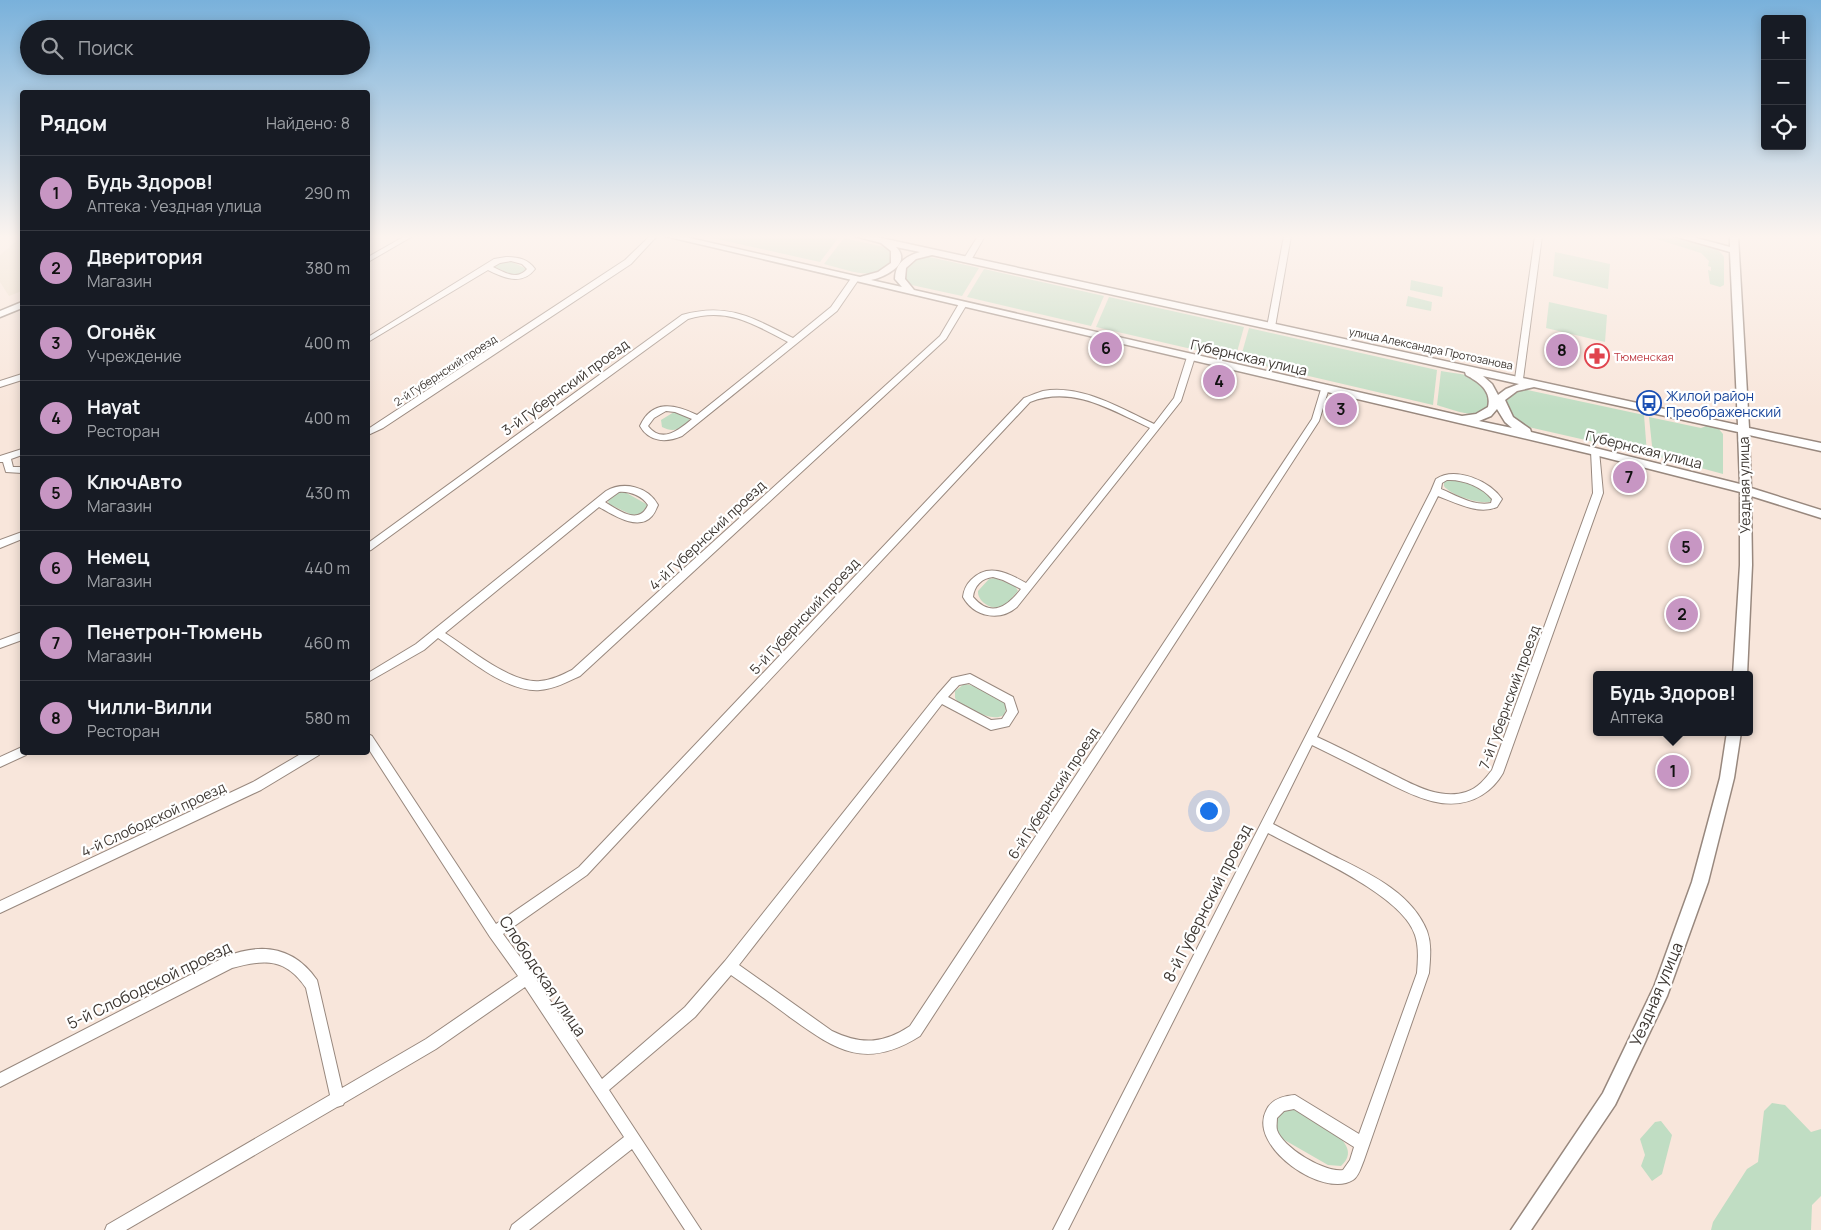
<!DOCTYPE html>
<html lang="ru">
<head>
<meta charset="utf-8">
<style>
  body { margin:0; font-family:Manrope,sans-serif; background:#242831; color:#f1f3f6 }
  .controls { position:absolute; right:15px; top:15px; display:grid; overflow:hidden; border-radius:5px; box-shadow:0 2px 12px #0003 }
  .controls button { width:45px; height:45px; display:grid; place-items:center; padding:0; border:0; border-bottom:1px solid #363941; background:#171b24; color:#f1f3f6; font:25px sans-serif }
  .you { position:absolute; left:1208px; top:810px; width:18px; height:18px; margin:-12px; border:4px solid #fff; border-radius:50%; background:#1a73e8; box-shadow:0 0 0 8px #1a73e833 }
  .badge { display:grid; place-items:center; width:32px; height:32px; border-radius:50%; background:#c796c3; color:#111; font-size:16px; font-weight:700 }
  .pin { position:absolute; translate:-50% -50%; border:2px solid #fff; box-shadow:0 1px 5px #0006 }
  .popup { position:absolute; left:1593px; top:671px; width:160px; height:65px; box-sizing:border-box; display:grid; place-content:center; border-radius:5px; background:#171b24; filter:drop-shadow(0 1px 4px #0005); font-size:16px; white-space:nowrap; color:#9ea1a6 }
  .popup b { font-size:19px; color:#f1f3f6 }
  .popup::after { content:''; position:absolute; left:50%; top:100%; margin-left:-10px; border:10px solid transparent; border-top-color:#171b24 }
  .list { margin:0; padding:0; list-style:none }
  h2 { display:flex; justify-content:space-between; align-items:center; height:65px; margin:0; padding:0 20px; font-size:21px }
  h2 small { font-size:16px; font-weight:400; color:#9ea1a6 }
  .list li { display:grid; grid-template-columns:32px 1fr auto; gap:15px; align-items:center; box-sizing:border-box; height:75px; padding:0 20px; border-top:1px solid #363941 }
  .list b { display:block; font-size:19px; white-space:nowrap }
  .list p { margin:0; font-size:16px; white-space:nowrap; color:#9ea1a6 }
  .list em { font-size:16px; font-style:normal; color:#9ea1a6 }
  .icon { flex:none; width:28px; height:28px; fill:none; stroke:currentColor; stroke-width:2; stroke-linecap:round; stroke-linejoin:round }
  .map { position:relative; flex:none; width:1821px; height:1230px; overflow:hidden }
  .search { position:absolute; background:#171b24; box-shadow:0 2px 12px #0003; left:20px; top:20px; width:350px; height:55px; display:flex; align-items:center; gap:12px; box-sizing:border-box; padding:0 18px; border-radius:28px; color:#9ea1a6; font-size:19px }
  .panel { position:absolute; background:#171b24; box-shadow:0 2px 12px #0003; left:20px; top:90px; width:350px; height:665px; border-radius:5px }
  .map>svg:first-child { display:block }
</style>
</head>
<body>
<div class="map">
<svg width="1821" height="1230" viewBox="0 0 1821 1230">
  <rect width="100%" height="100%" fill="#f8e6db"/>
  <path fill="#ebdeca" d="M 22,236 L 22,291 L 9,296 L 0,282 L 0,255 Z"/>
  <g fill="#c0ddc3">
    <path d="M 703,236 L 835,236 L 839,237 L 820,262 Z"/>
    <path d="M 1647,236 C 1665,236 1715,239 1724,257 L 1724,285 L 1720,287 L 1710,284 L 1708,270 L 1711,271 L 1711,267 L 1708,266 L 1709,261 L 1701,253 Z"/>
    <path d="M 844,238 L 889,248 L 894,258 C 878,285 850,270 824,264 Z"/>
    <path d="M 1555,252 L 1610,264 L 1608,289 L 1553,276 Z"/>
    <path d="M 925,256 L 979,268 L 962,296 L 907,284 L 903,279 L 903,269 L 912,260 Z"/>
    <path d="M 508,260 L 527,269 L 523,275 L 514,276 L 495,267 L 496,263 Z"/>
    <path d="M 984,269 L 1104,296 L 1091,326 L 967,297 Z"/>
    <path d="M 1411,280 L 1443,287 L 1442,297 L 1410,290 Z"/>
    <path d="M 1408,296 L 1432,302 L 1431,311 L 1406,306 Z"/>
    <path d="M 1109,297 L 1244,327 L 1235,359 L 1096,327 Z"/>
    <path d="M 1549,302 L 1607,315 L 1605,342 L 1546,328 Z"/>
    <path d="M 1249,328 L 1437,370 L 1433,405 L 1240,360 Z"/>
    <path d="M 1441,371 C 1452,373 1470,374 1479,380 C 1491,389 1495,413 1475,414 C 1466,415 1446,408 1437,405 Z"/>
    <path d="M 1523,389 L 1644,415 L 1647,454 L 1520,425 L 1514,421 L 1504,400 L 1509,394 Z"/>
    <path d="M 674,412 L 678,412 L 689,418 L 690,421 C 680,429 674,433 662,427 L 661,420 Z"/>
    <path d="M 1649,417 L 1701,428 L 1709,425 L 1717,427 L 1723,434 L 1723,474 L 1653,455 Z"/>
    <path d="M 1446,480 C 1463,479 1481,487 1493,498 L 1492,501 C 1482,506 1450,495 1444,486 L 1444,482 Z"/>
    <path d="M 623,491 L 648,505 L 645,514 L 632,515 L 609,504 L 607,498 L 611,493 Z"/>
    <path d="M 995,578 L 1015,586 L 1018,591 C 1014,595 1009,603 1004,606 C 994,612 977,602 978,591 L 989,579 Z"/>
    <path d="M 964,684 C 976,685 1000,695 1007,706 L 1004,715 C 990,723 971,708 958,702 L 955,698 L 955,691 Z"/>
    <path d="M 1772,1103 L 1785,1105 L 1811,1132 L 1821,1129 L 1821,1196 L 1812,1205 L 1811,1230 L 1711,1230 L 1713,1222 L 1747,1169 L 1758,1162 L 1764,1111 Z"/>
    <path d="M 1291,1108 C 1307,1117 1369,1142 1341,1166 L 1328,1165 L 1281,1138 L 1276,1131 L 1276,1113 Z"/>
    <path d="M 1661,1121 L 1672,1135 L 1662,1174 L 1652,1181 L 1641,1166 L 1645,1155 L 1640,1139 L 1655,1122 Z"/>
  </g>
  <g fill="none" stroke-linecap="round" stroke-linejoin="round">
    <defs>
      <g id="minor">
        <path d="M 405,236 L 413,236 L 368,262 L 368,257 Z"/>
        <path d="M 650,236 L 657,236 L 631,264 L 383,428 L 368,435 L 368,429 L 625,260 Z"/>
        <path d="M 978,236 L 985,236 L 970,262 L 964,262 L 963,260 Z"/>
        <path d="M 1284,236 L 1291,236 L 1275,327 L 1271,329 L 1267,327 Z"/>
        <path d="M 1535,236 L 1542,236 L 1523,379 L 1519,382 L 1515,379 Z"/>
        <path d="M 506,257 C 518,257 528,259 535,269 C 522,286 504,278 488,270 L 368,342 L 368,337 L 494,259 ZM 511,261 L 522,264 L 527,269 C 517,281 504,272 493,267 L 500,263 Z"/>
        <path d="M 852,277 L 855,277 L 859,279 L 837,311 L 682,436 C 666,443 649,442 640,426 C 652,399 675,404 697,415 L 788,342 C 754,324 727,307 688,319 L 371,550 L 368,551 L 368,543 L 682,315 C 728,302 753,318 793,338 L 831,307 ZM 666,411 L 675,412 L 692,419 C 679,430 662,444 648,426 L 654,418 Z"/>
        <path d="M 960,302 L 963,302 L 967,304 L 946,339 L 580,676 C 567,682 554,689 540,690 C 506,693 465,656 438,638 L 424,650 L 368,682 L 368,673 L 416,644 L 606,491 C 623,481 648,486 658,505 C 656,509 655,513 652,516 C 638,532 612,514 599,507 L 445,633 C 469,648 511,684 540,681 C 552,680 562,675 572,670 L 940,336 ZM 619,492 C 630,491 642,496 648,505 C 639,526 618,510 605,502 Z"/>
        <path d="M 1191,354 L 1195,357 L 1181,401 L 1017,607 C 1000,622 974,617 963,597 C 964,590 966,585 971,580 C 988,562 1008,573 1026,583 L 1150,428 C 1111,410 1073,385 1030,402 L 587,875 L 503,934 L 532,973 L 602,1079 L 685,1007 L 725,961 L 937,695 L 952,678 L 970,674 L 1013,697 L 1018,712 L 1009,726 L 991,730 L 942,704 L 739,965 L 832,1031 C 861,1045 883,1044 910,1026 L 1312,419 L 1322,386 L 1328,386 L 1329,388 L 1319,421 L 920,1036 C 866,1070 837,1051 791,1018 C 771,1003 751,989 731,975 L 695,1017 L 609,1090 L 701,1230 L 685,1230 L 632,1149 L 529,1230 L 510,1230 L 512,1225 L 624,1137 L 525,987 L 436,1049 L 344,1103 L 343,1105 L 337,1107 L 126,1230 L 105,1230 L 107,1225 L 330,1095 L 306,988 C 286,958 264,959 232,968 L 0,1087 L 0,1073 L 225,957 C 262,942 294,947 317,980 L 342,1088 L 426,1039 L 518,976 L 490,937 L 368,748 L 368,734 L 372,736 L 496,924 L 579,867 L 1024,398 C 1030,396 1036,393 1043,391 C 1081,384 1120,408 1154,424 L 1174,398 L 1187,357 ZM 993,577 L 1003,580 L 1021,589 C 1007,607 991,618 973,597 C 974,586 982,578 993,577 ZM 969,683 L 1005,703 L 1007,711 L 1002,719 L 991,720 L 948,697 L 959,685 Z"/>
        <path d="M 22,374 L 22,380 L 0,387 L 0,381 Z"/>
        <path d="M 1595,448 L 1599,451 L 1603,493 L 1503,773 C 1498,782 1490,790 1482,795 C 1446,817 1407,792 1374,776 C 1354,766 1333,755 1312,745 L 1273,824 C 1292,834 1311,844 1330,854 C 1366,872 1411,891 1427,931 C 1432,945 1430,959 1429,973 L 1364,1160 C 1361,1167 1359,1176 1353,1180 C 1324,1199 1248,1147 1266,1111 C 1271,1099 1283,1096 1295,1095 L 1359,1134 L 1417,973 C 1418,960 1419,947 1415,935 C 1402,894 1306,854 1268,833 L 1068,1230 L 1053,1230 L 1431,491 L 1436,479 C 1455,466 1490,481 1502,499 L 1497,507 C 1478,515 1457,503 1438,496 L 1317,737 C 1339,747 1360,758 1382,769 C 1407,781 1437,801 1466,792 C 1478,788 1485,779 1492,770 L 1593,493 L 1591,451 ZM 1447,480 C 1463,479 1482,487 1492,499 L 1491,503 C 1475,507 1455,495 1441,489 L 1442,483 ZM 1294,1109 L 1354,1147 L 1350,1160 L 1343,1170 C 1325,1173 1283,1148 1277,1130 C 1276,1126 1277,1122 1277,1118 L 1284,1111 Z"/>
        <path d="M 22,449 L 22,455 L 11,459 L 13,467 L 22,467 L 22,473 L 6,472 L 3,462 L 0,462 L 0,456 Z"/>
        <path d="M 22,532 L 22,539 L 0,548 L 0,540 Z"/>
        <path d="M 22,632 L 22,640 L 0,648 L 0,640 Z"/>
        <path d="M 22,747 L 22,752 L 27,752 L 26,755 L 0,767 L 0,757 Z"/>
        <path d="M 304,752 L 320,752 L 319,755 L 261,790 L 0,913 L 0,901 L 253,782 Z"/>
      </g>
      <g id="tertiary">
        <path d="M 665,236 L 681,236 L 860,277 L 878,272 L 891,263 L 891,251 L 881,243 L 855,236 L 872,236 L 1738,425 L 1730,252 L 1674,236 L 1689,236 L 1730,247 L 1730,236 L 1738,236 L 1749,428 L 1821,443 L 1821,451 L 1749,435 L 1751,488 L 1821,510 L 1821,518 L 1751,496 L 1752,565 L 1747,675 L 1733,675 L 1740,565 L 1740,492 L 1595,455 ZM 896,247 L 920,252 C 906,256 895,263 895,279 L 902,287 L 871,280 C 884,277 913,264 896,247 ZM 932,255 L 1465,372 L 1466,375 C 1479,382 1492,391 1488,407 L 1476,414 L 1462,416 L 914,290 L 905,279 L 906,268 L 916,259 ZM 1483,376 L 1519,384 L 1506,389 L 1498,395 L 1492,384 ZM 1534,387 L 1738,432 L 1740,484 L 1531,432 L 1530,429 L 1513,417 L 1505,400 L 1517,391 ZM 1497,409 L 1505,422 L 1512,428 L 1479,421 L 1491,416 Z"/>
        <path d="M 22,302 L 22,308 L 0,317 L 0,311 Z"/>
        <path d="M 1727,732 L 1741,732 L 1734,778 L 1708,882 L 1667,996 L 1615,1105 L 1531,1230 L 1511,1230 L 1603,1093 L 1654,987 L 1692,882 L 1720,778 Z"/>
      </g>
    </defs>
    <use href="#minor" stroke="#98887e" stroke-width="2"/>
    <use href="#tertiary" stroke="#98887e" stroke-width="3"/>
    <use href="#minor" fill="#fff" fill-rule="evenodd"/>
    <use href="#tertiary" fill="#fff" fill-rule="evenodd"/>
  </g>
  <linearGradient id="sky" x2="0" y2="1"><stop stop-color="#79b1db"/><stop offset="0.58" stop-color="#fcf4ef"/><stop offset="1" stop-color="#fcf4ef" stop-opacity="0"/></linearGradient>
  <rect width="1821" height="408" fill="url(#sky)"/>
  <defs>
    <symbol id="pharmacy-ring" viewBox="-11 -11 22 22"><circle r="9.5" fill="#fff" stroke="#e0444e" stroke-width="1.5"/><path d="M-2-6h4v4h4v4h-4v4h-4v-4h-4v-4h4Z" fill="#e0444e"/></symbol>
    <symbol id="bus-ring" viewBox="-11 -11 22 22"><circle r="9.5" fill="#fff" stroke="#1a4fb4" stroke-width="1.5"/><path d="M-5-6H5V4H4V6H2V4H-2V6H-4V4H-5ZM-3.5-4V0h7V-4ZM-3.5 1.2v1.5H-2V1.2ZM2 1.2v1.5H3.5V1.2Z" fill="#1a4fb4"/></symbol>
  </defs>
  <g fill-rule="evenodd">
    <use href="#pharmacy-ring" x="1583" y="342" width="28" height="28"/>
    <use href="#bus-ring" x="1635" y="389" width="28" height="28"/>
  </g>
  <g text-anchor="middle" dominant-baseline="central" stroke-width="4.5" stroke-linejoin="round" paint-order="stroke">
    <g font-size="11" fill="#3d3732" stroke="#fff">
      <text transform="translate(1431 348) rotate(12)">улица Александра Протозанова</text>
      <text transform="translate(445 370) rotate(-33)">2-й Губернский проезд</text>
    </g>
    <g font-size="11" fill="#be3a42" stroke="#fff" text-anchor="start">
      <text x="1614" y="356">Тюменская</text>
    </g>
    <g font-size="14" fill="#3d3732" stroke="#fff">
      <text transform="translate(1249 357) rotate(13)">Губернская улица</text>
      <text transform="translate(565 387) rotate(-36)">3-й Губернский проезд</text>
      <text transform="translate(1644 449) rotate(14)">Губернская улица</text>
      <text transform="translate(1744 485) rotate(-91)">Уездная улица</text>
      <text transform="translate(707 535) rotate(-43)">4-й Губернский проезд</text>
      <text transform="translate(804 616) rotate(-47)">5-й Губернский проезд</text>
      <text transform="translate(1509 697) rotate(-70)">7-й Губернский проезд</text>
      <text transform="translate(1053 793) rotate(-57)">6-й Губернский проезд</text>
      <text transform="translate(153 819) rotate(-25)">4-й Слободской проезд</text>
    </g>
    <g font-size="14" fill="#164399" stroke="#fff" text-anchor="start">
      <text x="1666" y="395">Жилой район<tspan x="1666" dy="16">Преображенский</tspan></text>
    </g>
    <g font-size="16" fill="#3d3732" stroke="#fff">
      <text transform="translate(1207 903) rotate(-63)">8-й Губернский проезд</text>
      <text transform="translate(543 976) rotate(56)">Слободская улица</text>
      <text transform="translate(149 985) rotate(-26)">5-й Слободской проезд</text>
      <text transform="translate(1656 994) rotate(-67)">Уездная улица</text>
    </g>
  </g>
</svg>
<div class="controls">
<button>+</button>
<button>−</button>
<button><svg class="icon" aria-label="locate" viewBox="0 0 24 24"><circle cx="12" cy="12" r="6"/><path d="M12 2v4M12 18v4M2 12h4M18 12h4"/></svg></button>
</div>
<div class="you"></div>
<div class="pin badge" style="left:1673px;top:771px">1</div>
<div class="popup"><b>Будь Здоров!</b>Аптека</div>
<div class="pin badge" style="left:1682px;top:614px">2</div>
<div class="pin badge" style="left:1341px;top:409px">3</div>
<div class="pin badge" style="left:1219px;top:381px">4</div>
<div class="pin badge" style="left:1686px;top:547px">5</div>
<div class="pin badge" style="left:1106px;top:348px">6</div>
<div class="pin badge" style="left:1629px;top:477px">7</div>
<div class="pin badge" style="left:1562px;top:350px">8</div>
<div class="search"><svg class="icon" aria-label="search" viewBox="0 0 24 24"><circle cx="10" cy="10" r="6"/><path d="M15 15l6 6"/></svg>Поиск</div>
<section class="panel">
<h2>Рядом<small>Найдено: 8</small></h2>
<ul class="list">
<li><span class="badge">1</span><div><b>Будь Здоров!</b><p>Аптека · Уездная улица</p></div><em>290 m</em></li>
<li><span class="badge">2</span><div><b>Дверитория</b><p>Магазин</p></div><em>380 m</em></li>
<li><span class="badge">3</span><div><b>Огонёк</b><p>Учреждение</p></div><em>400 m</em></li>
<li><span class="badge">4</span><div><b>Hayat</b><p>Ресторан</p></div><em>400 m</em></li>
<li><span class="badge">5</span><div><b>КлючАвто</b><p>Магазин</p></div><em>430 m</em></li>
<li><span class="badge">6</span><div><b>Немец</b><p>Магазин</p></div><em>440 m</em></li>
<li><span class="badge">7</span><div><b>Пенетрон-Тюмень</b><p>Магазин</p></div><em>460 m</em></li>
<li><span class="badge">8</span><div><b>Чилли-Вилли</b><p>Ресторан</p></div><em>580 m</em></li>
</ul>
</section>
</div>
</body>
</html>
